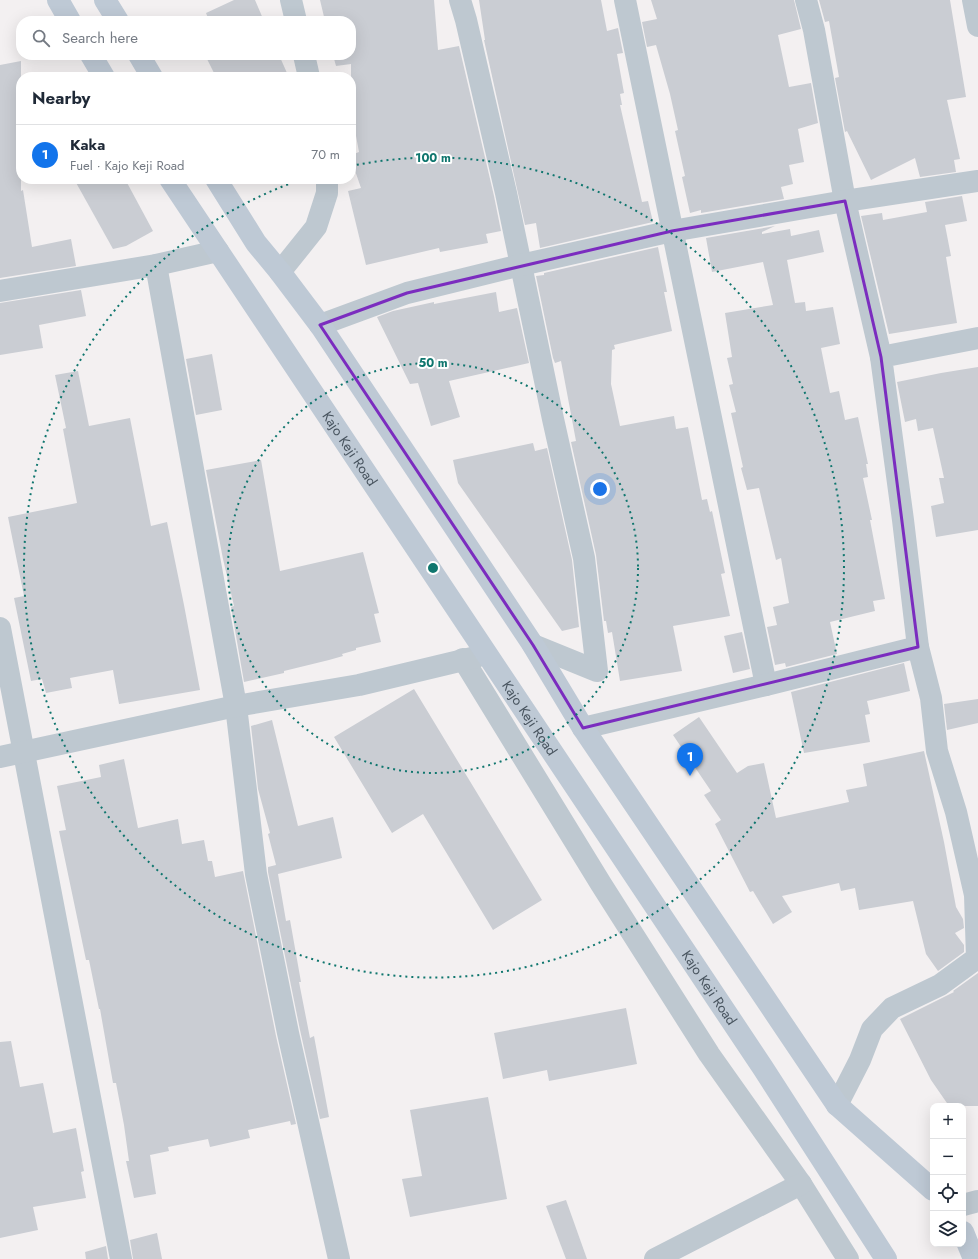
<!DOCTYPE html>
<html lang="en">
<head>
<meta charset="utf-8">
<style>
  body { margin:0; font-family:Jost,sans-serif; background:#f2f2f3; color:#1f2937 }
  .controls { position:absolute; right:12px; bottom:12px; display:grid; overflow:hidden; border-radius:8px; box-shadow:0 4px 16px #0002 }
  .controls button { width:36px; height:36px; display:grid; place-items:center; padding:0; border:0; border-bottom:1px solid #e0e1e3; background:#fff; color:#1f2937; font:20px sans-serif }
  .you { position:absolute; left:600px; top:489px; width:14px; height:14px; margin:-10px; border:3px solid #fff; border-radius:50%; background:#1a73e8; box-shadow:0 0 0 6px #1a73e833 }
  .badge { display:grid; place-items:center; width:26px; height:26px; border-radius:50%; background:#1274eb; color:#fff; font-size:13px; font-weight:700 }
  .pin { position:absolute; translate:-50% -33px; filter:drop-shadow(0 1px 2px #0008) }
  .pin::after { content:''; position:absolute; top:21px; width:14px; height:12px; background:inherit; clip-path:polygon(0 0,100% 0,50% 100%) }
  .list { margin:0; padding:0; list-style:none }
  h2 { display:flex; justify-content:space-between; align-items:center; height:52px; margin:0; padding:0 16px; font-size:17px }
  h2 small { font-size:13px; font-weight:400; color:#747a83 }
  .list li { display:grid; grid-template-columns:26px 1fr auto; gap:12px; align-items:center; box-sizing:border-box; height:60px; padding:0 16px; border-top:1px solid #e0e1e3 }
  .list b { display:block; font-size:15px; white-space:nowrap }
  .list p { margin:0; font-size:13px; white-space:nowrap; color:#747a83 }
  .list em { font-size:13px; font-style:normal; color:#747a83 }
  .icon { flex:none; width:22px; height:22px; fill:none; stroke:currentColor; stroke-width:2; stroke-linecap:round; stroke-linejoin:round }
  .map { position:relative; flex:none; width:978px; height:1259px; overflow:hidden }
  .search { position:absolute; background:#fff; box-shadow:0 4px 16px #0002; left:16px; top:16px; width:340px; height:44px; display:flex; align-items:center; gap:10px; box-sizing:border-box; padding:0 14px; border-radius:16px; color:#747a83; font-size:15px }
  .panel { position:absolute; background:#fff; box-shadow:0 4px 16px #0002; left:16px; top:72px; width:340px; height:112px; border-radius:16px }
  .map>svg:first-child { display:block }
</style>
</head>
<body>
<div class="map">
<svg width="978" height="1259" viewBox="0 0 978 1259">
  <rect width="100%" height="100%" fill="#f3f0f1"/>
  <g fill="#cacdd3">
    <path d="M 234,0 L 255,0 L 264,21 L 202,21 L 208,18 L 206,13 Z"/>
    <path d="M 320,0 L 434,0 L 438,50 L 459,46 L 494,196 L 501,231 L 486,234 L 488,243 L 440,252 L 439,248 L 366,265 L 348,191 L 361,188 L 351,159 L 351,155 L 359,152 L 351,109 L 351,64 L 336,66 L 333,55 L 351,55 L 351,21 L 325,21 Z"/>
    <path d="M 479,0 L 601,0 L 607,31 L 618,28 L 623,53 L 617,54 L 624,93 L 620,94 L 622,105 L 620,105 L 642,202 L 648,201 L 653,222 L 540,248 L 536,223 L 525,225 L 484,40 L 485,40 Z"/>
    <path d="M 651,0 L 794,0 L 801,29 L 778,35 L 789,87 L 811,83 L 818,123 L 798,129 L 804,162 L 789,165 L 793,184 L 781,187 L 784,199 L 701,213 L 701,210 L 690,213 L 682,177 L 685,176 L 675,131 L 678,130 L 670,94 L 656,45 L 647,47 L 642,22 L 657,19 Z"/>
    <path d="M 819,0 L 950,0 L 966,97 L 947,100 L 960,159 L 954,160 L 956,172 L 920,177 L 915,158 L 871,180 L 847,131 L 845,132 L 835,78 L 839,77 L 829,21 L 825,22 Z"/>
    <path d="M 205,55 L 279,55 L 287,73 L 283,74 L 285,77 L 216,77 Z"/>
    <path d="M 21,61 L 21,191 L 23,190 L 32,247 L 71,239 L 76,266 L 0,278 L 0,65 Z"/>
    <path d="M 74,179 L 125,179 L 153,231 L 126,246 L 113,249 Z"/>
    <path d="M 962,196 L 967,221 L 945,225 L 951,256 L 946,257 L 957,323 L 889,334 L 861,216 L 882,213 L 883,220 L 927,212 L 925,202 Z"/>
    <path d="M 775,226 L 762,232 L 762,234 L 790,229 L 791,236 L 819,230 L 824,252 L 787,260 L 795,303 L 805,302 L 806,311 L 833,307 L 840,344 L 821,348 L 830,393 L 839,391 L 845,420 L 858,417 L 868,464 L 866,464 L 868,477 L 863,478 L 872,520 L 870,520 L 885,599 L 873,601 L 875,611 L 830,622 L 837,654 L 786,667 L 785,663 L 775,665 L 767,627 L 777,625 L 773,607 L 789,603 L 781,558 L 776,560 L 759,488 L 747,490 L 741,468 L 743,467 L 731,413 L 736,412 L 729,385 L 733,384 L 727,358 L 732,357 L 725,313 L 773,305 L 763,262 L 712,272 L 706,238 Z"/>
    <path d="M 658,247 L 667,292 L 664,292 L 672,331 L 614,345 L 615,349 L 612,350 L 611,384 L 620,426 L 674,416 L 676,429 L 688,427 L 702,500 L 707,499 L 710,512 L 712,511 L 725,573 L 721,574 L 730,616 L 673,626 L 682,671 L 620,681 L 612,632 L 608,633 L 606,621 L 604,621 L 596,555 L 571,442 L 576,441 L 561,361 L 555,363 L 553,358 L 536,276 L 544,275 L 544,273 Z"/>
    <path d="M 81,290 L 86,316 L 39,325 L 43,348 L 0,355 L 0,303 Z"/>
    <path d="M 496,292 L 499,312 L 517,308 L 529,363 L 449,381 L 460,417 L 431,426 L 418,383 L 410,384 L 377,317 L 393,311 L 434,302 L 434,304 Z"/>
    <path d="M 212,354 L 222,410 L 196,415 L 186,359 Z"/>
    <path d="M 978,367 L 978,530 L 936,537 L 931,506 L 944,503 L 939,478 L 944,478 L 933,428 L 918,431 L 916,419 L 905,422 L 897,382 L 941,373 Z"/>
    <path d="M 78,371 L 89,426 L 130,418 L 151,526 L 167,522 L 184,605 L 200,690 L 119,704 L 113,670 L 70,678 L 72,688 L 46,693 L 42,679 L 31,681 L 14,598 L 24,596 L 8,517 L 77,503 L 63,429 L 66,428 L 55,375 Z"/>
    <path d="M 533,443 L 535,451 L 547,448 L 572,560 L 579,627 L 562,631 L 458,483 L 453,460 Z"/>
    <path d="M 261,460 L 280,571 L 363,552 L 379,613 L 374,614 L 381,642 L 356,648 L 356,650 L 342,654 L 343,656 L 329,660 L 284,671 L 284,673 L 244,682 L 231,607 L 234,606 L 223,559 L 206,470 Z"/>
    <path d="M 742,632 L 750,669 L 733,673 L 724,636 Z"/>
    <path d="M 904,663 L 910,691 L 867,701 L 870,714 L 865,715 L 870,742 L 804,753 L 791,692 Z"/>
    <path d="M 414,689 L 542,900 L 493,930 L 423,814 L 392,833 L 334,737 Z"/>
    <path d="M 978,699 L 978,723 L 947,730 L 944,704 Z"/>
    <path d="M 699,717 L 737,773 L 748,766 L 764,763 L 776,818 L 849,802 L 846,790 L 867,786 L 863,764 L 924,751 L 944,842 L 956,907 L 963,919 L 964,928 L 955,933 L 964,945 L 964,952 L 938,971 L 926,954 L 913,901 L 859,910 L 855,888 L 841,891 L 839,883 L 782,896 L 792,912 L 773,924 L 753,891 L 750,892 L 715,824 L 721,820 L 704,795 L 711,791 L 673,735 Z"/>
    <path d="M 272,720 L 298,826 L 333,817 L 342,858 L 278,874 L 286,921 L 290,920 L 301,982 L 299,982 L 310,1038 L 314,1036 L 329,1117 L 320,1119 L 300,1030 L 268,872 L 268,867 L 276,865 L 268,834 L 270,833 L 258,789 L 251,726 Z"/>
    <path d="M 124,759 L 138,828 L 178,819 L 182,844 L 204,840 L 208,861 L 212,861 L 215,877 L 243,871 L 276,1036 L 296,1124 L 291,1125 L 290,1121 L 248,1130 L 250,1138 L 210,1147 L 208,1139 L 168,1147 L 169,1151 L 150,1155 L 156,1194 L 134,1198 L 126,1161 L 129,1161 L 124,1125 L 116,1083 L 113,1083 L 100,1009 L 99,1009 L 89,960 L 86,960 L 59,831 L 66,830 L 57,786 L 101,777 L 99,765 Z"/>
    <path d="M 978,973 L 978,1106 L 949,1106 L 931,1080 L 900,1019 L 954,992 L 953,991 Z"/>
    <path d="M 626,1008 L 637,1064 L 549,1081 L 547,1070 L 503,1079 L 494,1033 Z"/>
    <path d="M 11,1041 L 20,1087 L 43,1083 L 53,1133 L 76,1128 L 84,1171 L 81,1172 L 86,1198 L 33,1207 L 38,1230 L 0,1238 L 0,1042 Z"/>
    <path d="M 488,1097 L 507,1199 L 410,1217 L 402,1179 L 422,1176 L 410,1110 Z"/>
    <path d="M 566,1200 L 587,1259 L 566,1259 L 546,1206 Z"/>
    <path d="M 157,1233 L 162,1259 L 133,1259 L 130,1240 Z"/>
    <path d="M 106,1246 L 108,1259 L 86,1259 L 85,1252 Z"/>
  </g>
  <g fill="none" stroke-linecap="round" stroke-linejoin="round">
    <g stroke="#bec8d0" stroke-width="22">
      <path d="M 291,0 L 296,21"/>
      <path d="M 460,0 L 466,20 L 506,193 L 553,419 L 584,558 L 597,671 L 533,645"/>
      <path d="M 625,0 L 766,685"/>
      <path d="M 806,0 L 814,30 L 845,201 L 881,357"/>
      <path d="M 973,0 L 978,26"/>
      <path d="M 304,55 L 309,77"/>
      <path d="M 156,265 L 236,706 L 256,874 L 288,1033 L 339,1259"/>
      <path d="M 280,272 L 316,227 L 327,193 L 327,179"/>
      <path d="M 0,291 L 156,265 L 218,251"/>
      <path d="M 320,325 L 407,293 L 521,265 L 672,231 L 845,201 L 978,181"/>
      <path d="M 0,628 L 121,1259"/>
      <path d="M 463,659 L 601,884 L 709,1054 L 801,1184 L 848,1259"/>
      <path d="M 583,728 L 766,685 L 918,647 L 903,520 L 881,357 L 978,338"/>
      <path d="M 0,757 L 236,706 L 359,685 L 476,657"/>
      <path d="M 837,1105 L 860,1060 L 872,1029 L 892,1008 L 940,985 L 977,958 L 975,895 L 956,812 L 937,751 L 931,698 L 918,647"/>
      <path d="M 963,1205 L 978,1201"/>
      <path d="M 655,1259 L 801,1184"/>
    </g>
    <g stroke="#bec9d5" stroke-width="22">
      <path d="M 58,0 L 70,21"/>
      <path d="M 105,0 L 118,21"/>
      <path d="M 91,55 L 104,77"/>
      <path d="M 139,55 L 152,77"/>
      <path id="s1" d="M 170,179 L 763,1068 L 886,1259"/>
      <path d="M 216,179 L 256,243 L 280,272 L 320,325 L 533,645 L 583,728 L 837,1105 L 933,1190"/>
      <path d="M 963,1232 L 974,1259"/>
    </g>
  </g>
  <path fill="none" stroke="#7b2cbf" stroke-width="3" stroke-linejoin="round" d="M 845,201 L 881,357 L 918,647 L 583,728 L 533,645 L 320,325 L 407,293 L 672,231 Z"/>
  <g fill="none" stroke="#0f766e" stroke-width="2" stroke-dasharray="2 4">
    <circle cx="433" cy="568" r="205"/>
    <path d="M351 166A410 410 0 1 1 303 179"/>
  </g>
  <g text-anchor="middle" dominant-baseline="central" stroke-width="4" stroke-linejoin="round" paint-order="stroke">
    <g font-size="14" fill="#48545f" stroke="#fff">
      <text stroke="none"><textPath href="#s1" startOffset="324">Kajo Keji Road</textPath></text>
      <text stroke="none"><textPath href="#s1" startOffset="648">Kajo Keji Road</textPath></text>
      <text stroke="none"><textPath href="#s1" startOffset="972">Kajo Keji Road</textPath></text>
    </g>
  </g>
  <circle cx="433" cy="568" r="6" fill="#0f766e" stroke="#fff" stroke-width="2"/>
  <g font-size="12" text-anchor="middle" font-weight="bold" fill="#0f766e" stroke="#fff" stroke-width="4" stroke-linejoin="round" paint-order="stroke">
    <text x="433" y="162">100 m</text>
    <text x="433" y="367">50 m</text>
  </g>
</svg>
<div class="controls">
<button>+</button>
<button>−</button>
<button><svg class="icon" aria-label="locate" viewBox="0 0 24 24"><circle cx="12" cy="12" r="6"/><path d="M12 2v4M12 18v4M2 12h4M18 12h4"/></svg></button>
<button><svg class="icon" aria-label="layers" viewBox="0 0 24 24"><path d="M12 4l9 5-9 5-9-5zM3 14l9 5 9-5"/></svg></button>
</div>
<div class="you"></div>
<div class="pin badge" style="left:690px;top:776px">1</div>
<div class="search"><svg class="icon" aria-label="search" viewBox="0 0 24 24"><circle cx="10" cy="10" r="6"/><path d="M15 15l6 6"/></svg>Search here</div>
<section class="panel">
<h2>Nearby<small></small></h2>
<ul class="list">
<li><span class="badge">1</span><div><b>Kaka</b><p>Fuel · Kajo Keji Road</p></div><em>70 m</em></li>
</ul>
</section>
</div>
</body>
</html>
